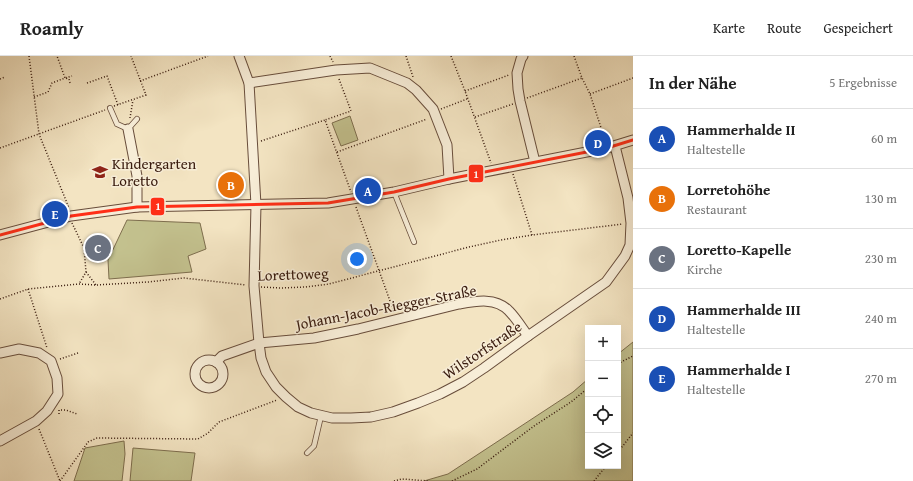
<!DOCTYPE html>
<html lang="de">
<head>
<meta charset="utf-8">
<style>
  body { margin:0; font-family:"Gentium Book Plus",serif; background:#f2f2f2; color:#222 }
  .controls { position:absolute; right:12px; bottom:12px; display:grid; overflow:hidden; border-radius:0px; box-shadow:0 4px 16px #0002 }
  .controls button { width:36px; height:36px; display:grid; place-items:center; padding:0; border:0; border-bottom:1px solid #e0e0e0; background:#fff; color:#222; font:20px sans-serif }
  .you { position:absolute; left:357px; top:203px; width:14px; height:14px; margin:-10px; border:3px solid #fff; border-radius:50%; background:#1a73e8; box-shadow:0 0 0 6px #1a73e833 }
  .badge { display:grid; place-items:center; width:26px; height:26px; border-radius:50%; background:#1a73e8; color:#fff; font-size:13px; font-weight:700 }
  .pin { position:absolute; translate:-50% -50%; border:2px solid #fff; box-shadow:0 1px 4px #0006 }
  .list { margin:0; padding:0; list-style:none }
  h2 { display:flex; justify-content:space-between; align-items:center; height:52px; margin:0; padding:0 16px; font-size:17px }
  h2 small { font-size:13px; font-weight:400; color:#767676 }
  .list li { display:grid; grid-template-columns:26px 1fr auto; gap:12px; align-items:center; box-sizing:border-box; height:60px; padding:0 16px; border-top:1px solid #e0e0e0 }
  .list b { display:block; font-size:15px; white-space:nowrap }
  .list p { margin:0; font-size:13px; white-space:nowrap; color:#767676 }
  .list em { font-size:13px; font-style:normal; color:#767676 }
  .icon { flex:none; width:22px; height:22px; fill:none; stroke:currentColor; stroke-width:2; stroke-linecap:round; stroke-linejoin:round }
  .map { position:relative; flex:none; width:633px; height:425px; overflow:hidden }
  header { display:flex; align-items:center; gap:24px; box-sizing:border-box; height:56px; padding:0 20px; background:#fff; border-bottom:1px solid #e0e0e0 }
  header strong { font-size:19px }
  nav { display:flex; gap:22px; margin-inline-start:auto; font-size:14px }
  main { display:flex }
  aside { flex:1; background:#fff }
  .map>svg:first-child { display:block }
</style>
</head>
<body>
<header>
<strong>Roamly</strong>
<nav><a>Karte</a><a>Route</a><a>Gespeichert</a></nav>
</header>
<main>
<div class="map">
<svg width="633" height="425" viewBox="0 0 633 425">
  <rect width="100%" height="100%" fill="#f3e4c2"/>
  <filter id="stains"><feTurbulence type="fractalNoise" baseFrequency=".005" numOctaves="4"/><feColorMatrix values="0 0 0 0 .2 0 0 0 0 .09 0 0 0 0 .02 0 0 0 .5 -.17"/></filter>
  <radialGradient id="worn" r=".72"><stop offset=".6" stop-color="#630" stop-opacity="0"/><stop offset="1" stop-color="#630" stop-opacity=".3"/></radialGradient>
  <g fill="#c3c18e" stroke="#7e6e4e">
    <path d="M 350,60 L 358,84 L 341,90 L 332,67 Z"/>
    <path d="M 127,164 L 200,167 L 206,193 L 188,200 L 192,216 L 109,223 L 108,204 Z"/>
    <path d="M 633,286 L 633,425 L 424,425 L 448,418 L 573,336 L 588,323 L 588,410 L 618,410 L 618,298 Z"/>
    <path d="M 124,385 L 125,398 L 122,425 L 74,425 L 85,392 Z"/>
    <path d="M 133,392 L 195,397 L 191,425 L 130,425 Z"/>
  </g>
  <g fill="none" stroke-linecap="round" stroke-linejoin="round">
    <defs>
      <g id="lane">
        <path d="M 110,52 L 117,68 L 128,73 L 137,63"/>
        <path d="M 394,136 L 414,186"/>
        <path d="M 307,397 L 314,390 L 321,360"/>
      </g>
      <g id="street">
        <path d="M 239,0 L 249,27 L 256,149 L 254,230 L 259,287 L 261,302 L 266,316 L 276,331 L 286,341 L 298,351 L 311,357 L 332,362 L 351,362 L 371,361 L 393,356 L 418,347 L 440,338 L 463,326 L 484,312 L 528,280 L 606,226 L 625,200 L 630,189 L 631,167 L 628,142 L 615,90"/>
        <path d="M 523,0 L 521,3 L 517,17 L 518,33 L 520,45 L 535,106"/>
        <path d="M 249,27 L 336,14 L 370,12 L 407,27 L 416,34 L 433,53 L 447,89 L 449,123"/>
        <path d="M 128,73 L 137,120 L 137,151"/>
        <path d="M 0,179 L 71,160 L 137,151 L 328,147 L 394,136 L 449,123 L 607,92 L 633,84"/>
        <path d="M 0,297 L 19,293 L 39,297 L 51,305 L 57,322 L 58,338 L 47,355 L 36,365 L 0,385"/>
        <circle cx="209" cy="318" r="14"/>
        <path d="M 216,306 L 222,300 L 259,287 L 314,282 L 358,273 L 459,248 C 476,245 496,241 509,255 C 516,262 522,272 528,280"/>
      </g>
    </defs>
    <use href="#lane" stroke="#684d3b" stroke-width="6"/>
    <use href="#street" stroke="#684d3b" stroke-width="11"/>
    <g stroke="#391b0e" stroke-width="1.5" stroke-dasharray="1 2" stroke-linecap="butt">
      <path d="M 29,0 L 39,78 L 69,152"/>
      <path d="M 330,0 L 333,6"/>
      <path d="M 406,0 L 413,21"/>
      <path d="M 451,0 L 465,35 L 491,107"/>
      <path d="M 574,0 L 582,22 L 590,38 L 605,84"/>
      <path d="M 0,23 L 5,21"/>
      <path d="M 339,23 L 351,55 L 325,64 L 351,136"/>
      <path d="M 140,25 L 208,0"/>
      <path d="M 70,27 L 69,23 L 65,22 L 72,20"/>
      <path d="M 87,27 L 107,20 L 118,49"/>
      <path d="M 465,35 L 509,19"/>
      <path d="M 590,38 L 633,22"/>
      <path d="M 34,41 L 48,36 L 52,27 L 65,22 L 57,0"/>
      <path d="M 527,42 L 582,22"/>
      <path d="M 114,50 L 146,39 L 131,0"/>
      <path d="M 441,53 L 467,43"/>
      <path d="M 475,61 L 513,48"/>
      <path d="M 130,62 L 133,44"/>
      <path d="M 261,85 L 325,64"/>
      <path d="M 0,92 L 105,54"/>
      <path d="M 337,96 L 427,63"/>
      <path d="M 513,118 L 532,179"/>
      <path d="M 356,151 L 394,256"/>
      <path d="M 72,167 L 84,192 L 86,216 L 79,228"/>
      <path d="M 86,216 L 96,229"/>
      <path d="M 261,231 L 281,232 L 305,231 L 329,228 L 469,191 L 501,184 L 532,179 L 623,168"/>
      <path d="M 28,233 L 47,292"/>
      <path d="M 0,243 L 28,233 L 79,228 L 96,229 L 148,226 L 184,222 L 246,229"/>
      <path d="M 60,303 L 78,297"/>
      <path d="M 618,308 L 623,305 L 633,300"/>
      <path d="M 59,358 L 59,354 L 66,354 L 77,358"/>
      <path d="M 39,373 L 60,425"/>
      <path d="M 618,396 L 633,377"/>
      <path d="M 60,425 L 88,386 L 97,382 L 198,383 L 208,377 L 219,366 L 277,344"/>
      <path d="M 394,425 L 402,423 L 429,425"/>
      <path d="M 452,425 L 477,413 L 534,370 L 571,346 L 588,332"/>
      <path d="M 594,425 L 606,410"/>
    </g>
    <use href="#lane" stroke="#f7edd7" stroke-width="4.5"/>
    <use href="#street" stroke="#f7edd7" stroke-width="9"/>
    <defs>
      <path id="bus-1" d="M 0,179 L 71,160 L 137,151 L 328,147 L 394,136 L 449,123 L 607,92 L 633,84"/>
    </defs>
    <use href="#bus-1" stroke="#f7edd7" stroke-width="6"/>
    <use href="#bus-1" stroke="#ff2e17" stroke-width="3"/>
  </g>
  <defs>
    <symbol id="school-bare" viewBox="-9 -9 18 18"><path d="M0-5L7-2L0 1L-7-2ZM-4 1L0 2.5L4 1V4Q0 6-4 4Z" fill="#8f2418" stroke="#f7edd7" stroke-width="2.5" paint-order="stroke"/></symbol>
  </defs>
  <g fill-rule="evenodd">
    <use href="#school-bare" x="89" y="105" width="22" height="22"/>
  </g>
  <g text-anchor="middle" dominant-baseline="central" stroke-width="3" stroke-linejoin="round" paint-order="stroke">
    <g font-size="15" fill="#391b0e" stroke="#f7edd7" text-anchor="start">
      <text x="112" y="107">Kindergarten<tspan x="112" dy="17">Loretto</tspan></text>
    </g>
    <g font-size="15" fill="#391b0e" stroke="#f7edd7">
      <text transform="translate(293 218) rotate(-2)">Lorettoweg</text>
      <text transform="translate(386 251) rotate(-11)">Johann-Jacob-Riegger-Straße</text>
      <text transform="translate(482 294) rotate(-34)">Wilstorfstraße</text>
    </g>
  </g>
  <g stroke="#f7edd7" stroke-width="1.5">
    <rect x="468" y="108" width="16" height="19" rx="4" fill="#ff2e17"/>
    <rect x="150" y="141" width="15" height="19" rx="4" fill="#ff2e17"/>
  </g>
  <g font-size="11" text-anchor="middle" font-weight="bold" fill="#fff">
    <text x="476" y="122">1</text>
    <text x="158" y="154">1</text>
  </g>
  <rect width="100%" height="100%" filter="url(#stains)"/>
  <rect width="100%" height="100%" fill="url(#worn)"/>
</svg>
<div class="controls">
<button>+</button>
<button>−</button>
<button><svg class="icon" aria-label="locate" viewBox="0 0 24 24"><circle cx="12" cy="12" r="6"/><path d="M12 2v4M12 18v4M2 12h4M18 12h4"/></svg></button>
<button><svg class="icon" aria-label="layers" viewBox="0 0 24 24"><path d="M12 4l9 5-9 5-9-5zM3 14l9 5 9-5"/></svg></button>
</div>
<div class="you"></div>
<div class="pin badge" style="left:368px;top:135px;background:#1a4fb4">A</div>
<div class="pin badge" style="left:231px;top:129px;background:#e8710a">B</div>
<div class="pin badge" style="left:98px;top:192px;background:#6b7280">C</div>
<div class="pin badge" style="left:598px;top:87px;background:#1a4fb4">D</div>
<div class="pin badge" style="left:55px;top:158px;background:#1a4fb4">E</div>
</div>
<aside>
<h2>In der Nähe<small>5 Ergebnisse</small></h2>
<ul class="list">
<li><span class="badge" style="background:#1a4fb4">A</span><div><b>Hammerhalde II</b><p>Haltestelle</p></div><em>60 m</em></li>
<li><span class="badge" style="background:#e8710a">B</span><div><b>Lorretohöhe</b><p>Restaurant</p></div><em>130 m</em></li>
<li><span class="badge" style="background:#6b7280">C</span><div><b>Loretto-Kapelle</b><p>Kirche</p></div><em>230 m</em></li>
<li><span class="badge" style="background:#1a4fb4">D</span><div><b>Hammerhalde III</b><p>Haltestelle</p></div><em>240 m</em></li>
<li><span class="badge" style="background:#1a4fb4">E</span><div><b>Hammerhalde I</b><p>Haltestelle</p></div><em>270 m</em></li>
</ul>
</aside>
</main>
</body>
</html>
